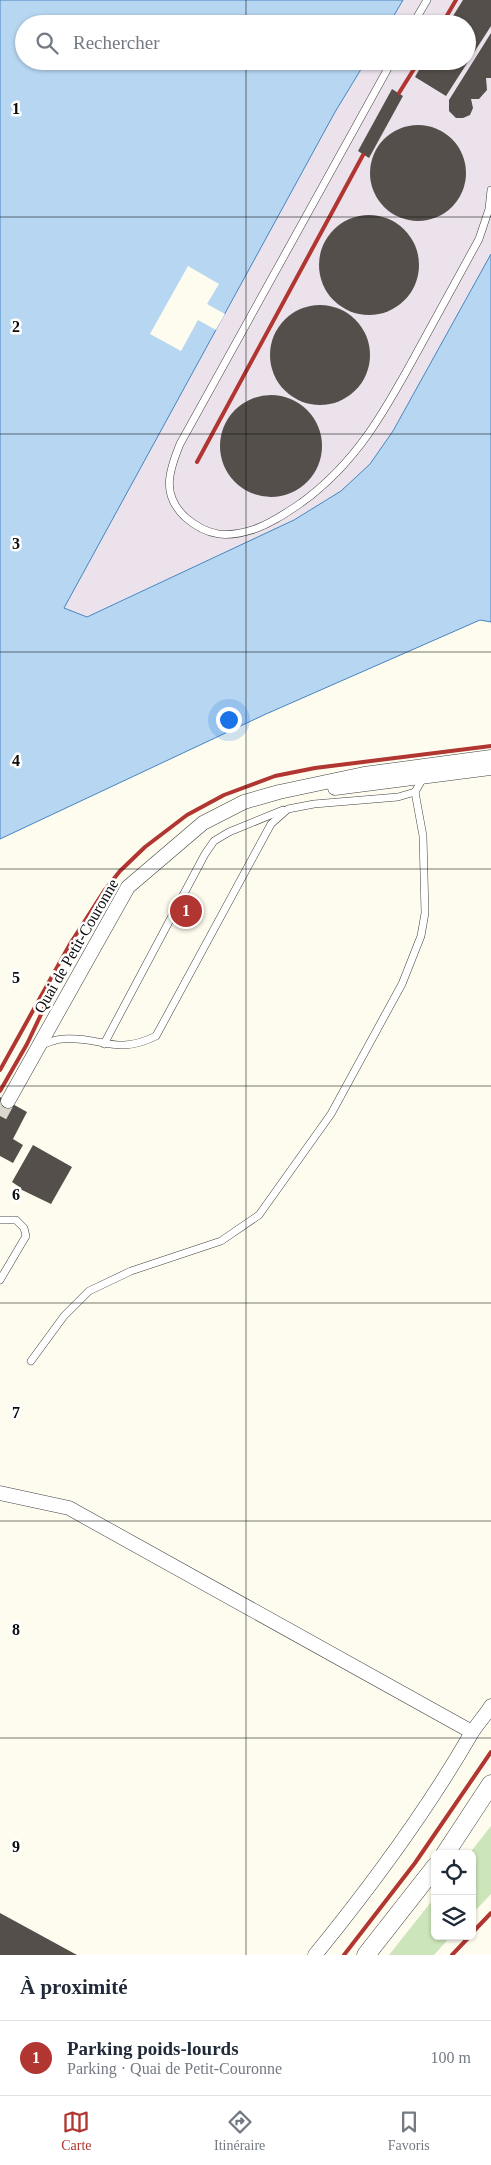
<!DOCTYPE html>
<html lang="fr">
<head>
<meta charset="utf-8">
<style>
  body { margin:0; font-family:"Times New Roman",serif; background:#f2f2f3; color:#1f2937 }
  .controls { position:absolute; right:15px; bottom:15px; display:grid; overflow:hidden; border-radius:8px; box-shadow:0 1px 4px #0004 }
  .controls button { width:45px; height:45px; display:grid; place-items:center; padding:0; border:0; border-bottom:1px solid #e0e1e3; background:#fff; color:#1f2937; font:25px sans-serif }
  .you { position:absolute; left:228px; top:719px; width:18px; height:18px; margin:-12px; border:4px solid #fff; border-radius:50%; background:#1a73e8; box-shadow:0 0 0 8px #1a73e833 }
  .badge { display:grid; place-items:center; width:32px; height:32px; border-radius:50%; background:#b13530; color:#fff; font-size:16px; font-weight:700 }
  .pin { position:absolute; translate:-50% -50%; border:2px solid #fff; box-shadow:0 1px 5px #0006 }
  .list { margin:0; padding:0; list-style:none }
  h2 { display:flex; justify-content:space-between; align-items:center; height:65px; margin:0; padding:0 20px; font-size:21px }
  h2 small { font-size:16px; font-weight:400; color:#747a83 }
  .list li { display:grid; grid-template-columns:32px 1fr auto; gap:15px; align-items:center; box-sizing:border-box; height:75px; padding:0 20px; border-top:1px solid #e0e1e3 }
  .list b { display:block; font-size:19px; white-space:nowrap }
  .list p { margin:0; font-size:16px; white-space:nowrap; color:#747a83 }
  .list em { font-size:16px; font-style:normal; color:#747a83 }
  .icon { flex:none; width:28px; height:28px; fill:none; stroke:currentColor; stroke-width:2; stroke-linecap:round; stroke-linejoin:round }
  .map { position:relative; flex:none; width:491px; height:1955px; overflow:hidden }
  .search { position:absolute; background:#fff; box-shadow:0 1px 4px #0004; left:15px; right:15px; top:15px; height:55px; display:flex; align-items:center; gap:12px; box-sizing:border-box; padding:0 18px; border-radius:28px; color:#747a83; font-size:19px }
  .sheet { height:140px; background:#fff }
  nav { display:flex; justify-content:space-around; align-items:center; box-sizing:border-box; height:70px; border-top:1px solid #e0e1e3; background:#fff; font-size:14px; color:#747a83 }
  nav a { display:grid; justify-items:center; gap:2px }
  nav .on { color:#b13530 }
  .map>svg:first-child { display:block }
</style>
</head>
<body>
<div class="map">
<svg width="491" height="1955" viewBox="0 0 491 1955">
  <rect width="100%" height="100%" fill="#fefcee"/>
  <path fill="#ebe2eb" d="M 403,0 L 491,0 L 491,254 L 393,431 L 371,464 L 341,491 L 294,520 L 86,617 L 63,608 L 335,112 L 366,61 L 467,61 L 467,24 L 389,24 Z"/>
  <g fill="#cde5ba">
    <path d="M 491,1826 L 491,1894 L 472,1914 L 472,1854 L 469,1854 Z"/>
    <path d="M 435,1897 L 435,1936 L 451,1936 L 434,1955 L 389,1955 Z"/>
  </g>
  <path fill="#b7d6f1" stroke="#4485c2" d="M 0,0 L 403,0 L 389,24 L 24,24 L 24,61 L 366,61 L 335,112 L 64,608 L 87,617 L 294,520 L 341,491 L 370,464 L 393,431 L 491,254 L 491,622 L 480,620 L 266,714 L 0,839 Z"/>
  <path fill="#fefcee" d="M 188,266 L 219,284 L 207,304 L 225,314 L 216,330 L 198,320 L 181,351 L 150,334 Z"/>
  <g fill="#544f4a">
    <path d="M 463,0 L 491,0 L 491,26 L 446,96 L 415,77 L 424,61 L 467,61 L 467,24 L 448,24 Z"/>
    <path d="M 491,33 L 491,78 L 486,78 L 487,90 L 479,99 L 471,99 L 473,108 L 470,115 L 463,118 L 456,118 L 449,111 L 449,100 Z"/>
    <path d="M 392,89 L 403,96 L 369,158 L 358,151 Z"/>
    <circle cx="418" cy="173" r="48"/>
    <circle cx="369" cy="265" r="50"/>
    <circle cx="320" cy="355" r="50"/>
    <circle cx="271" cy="446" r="51"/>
    <path d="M 0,1097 L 27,1112 L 13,1139 L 23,1145 L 13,1163 L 0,1156 Z"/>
    <path d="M 33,1145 L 72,1167 L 51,1204 L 20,1189 L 21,1188 L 12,1182 Z"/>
    <path d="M 0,1913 L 77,1955 L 0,1955 Z"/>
  </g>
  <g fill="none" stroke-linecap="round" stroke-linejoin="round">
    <path stroke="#dad8cc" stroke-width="14" stroke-dasharray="14 7" stroke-linecap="butt" d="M 0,1116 L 8,1101"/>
    <defs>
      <g id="service">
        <path d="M 413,24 L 427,0"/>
        <path d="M 392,61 L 180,444 C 169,471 161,494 185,517 C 208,537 227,538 255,529 C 272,523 286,513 301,503 C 359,461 387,407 421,345 C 440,310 460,274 479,239 L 489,209 L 491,190"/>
        <path d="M 104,1044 L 205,854 L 214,841 L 229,832 L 283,810"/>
        <path d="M 40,1046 C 47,1043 55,1039 63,1039 C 101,1036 116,1056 156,1036 L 271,824 L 288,809 L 314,804 L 398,797 L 415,792 L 423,778"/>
        <path d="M 0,1220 L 16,1220 L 24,1228 L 26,1236 L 0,1280"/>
        <path d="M 31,1361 L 64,1316 L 89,1291 L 131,1271 L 221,1241 L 259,1215 L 331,1114 L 402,984 L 421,936 L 425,913 L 423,836 L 415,792"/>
      </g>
      <g id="minor">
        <path d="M 335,788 L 491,768"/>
        <path d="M 8,1101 L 128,887 L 203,823 L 244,802 L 279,792 L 364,774 L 491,757"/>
        <path d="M 0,1493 L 69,1508 L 472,1732"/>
        <path d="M 315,1955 C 372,1885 426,1812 471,1734 C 477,1724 485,1716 491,1706"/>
      </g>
      <g id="tertiary">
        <path d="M 445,1854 L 491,1784"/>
        <path d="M 366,1955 L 435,1867"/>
      </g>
    </defs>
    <use href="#service" stroke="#404040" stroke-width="8"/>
    <use href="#minor" stroke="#404040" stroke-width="15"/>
    <use href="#tertiary" stroke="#404040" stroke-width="19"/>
    <use href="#service" stroke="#fff" stroke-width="7"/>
    <use href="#minor" stroke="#fff" stroke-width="14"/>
    <use href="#tertiary" stroke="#fff" stroke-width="18"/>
    <g stroke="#b13530" stroke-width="4">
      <path d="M 442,24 L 456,0"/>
      <path d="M 399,93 L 419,61"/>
      <path d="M 197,462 L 363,155"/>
      <path d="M 0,1070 L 70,944 L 104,891 L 120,871 L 145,847 L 187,815 L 224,795 L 275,776 L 315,768 L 491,746"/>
      <path d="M 0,1091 L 27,1044 L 54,987"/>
      <path d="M 472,1933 L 491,1913"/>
      <path d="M 344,1955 L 415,1863 L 491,1752"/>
      <path d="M 452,1955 L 470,1936"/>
    </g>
  </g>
  <path fill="none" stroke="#0d0d0d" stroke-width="1" stroke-opacity="0.55" d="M 246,0 L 246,24M 246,61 L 246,1955M 0,217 L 491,217M 0,434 L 491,434M 0,652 L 491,652M 0,869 L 491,869M 0,1086 L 491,1086M 0,1303 L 491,1303M 0,1521 L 491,1521M 0,1738 L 491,1738"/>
  <g text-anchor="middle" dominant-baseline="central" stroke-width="5" stroke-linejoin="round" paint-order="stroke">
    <g font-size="16" fill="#0d0d0d" stroke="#fff">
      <text transform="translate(76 946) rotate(-60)">Quai de Petit-Couronne</text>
    </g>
  </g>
  <g font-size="16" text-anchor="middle" font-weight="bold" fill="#0d0d0d" stroke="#fff" stroke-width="5" stroke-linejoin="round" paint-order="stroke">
    <text x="16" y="114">1</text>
    <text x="16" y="332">2</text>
    <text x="16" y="549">3</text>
    <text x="16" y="766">4</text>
    <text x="16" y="983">5</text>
    <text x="16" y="1200">6</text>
    <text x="16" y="1418">7</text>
    <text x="16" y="1635">8</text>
    <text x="16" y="1852">9</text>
  </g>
</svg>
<div class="controls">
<button><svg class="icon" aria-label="locate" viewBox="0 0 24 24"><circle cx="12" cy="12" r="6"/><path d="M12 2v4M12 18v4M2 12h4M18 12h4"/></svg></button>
<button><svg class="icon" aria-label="layers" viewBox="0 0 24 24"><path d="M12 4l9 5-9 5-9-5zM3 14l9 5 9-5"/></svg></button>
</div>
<div class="you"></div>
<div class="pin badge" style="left:186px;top:911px">1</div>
<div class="search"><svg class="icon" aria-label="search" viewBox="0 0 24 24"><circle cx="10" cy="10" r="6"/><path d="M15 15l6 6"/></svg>Rechercher</div>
</div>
<section class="sheet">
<h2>À proximité<small></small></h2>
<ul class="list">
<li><span class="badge">1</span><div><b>Parking poids-lourds</b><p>Parking · Quai de Petit-Couronne</p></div><em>100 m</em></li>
</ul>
</section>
<nav>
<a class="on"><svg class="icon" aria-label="map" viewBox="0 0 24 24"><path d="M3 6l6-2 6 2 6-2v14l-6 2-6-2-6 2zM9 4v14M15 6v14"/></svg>Carte</a>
<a><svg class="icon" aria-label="directions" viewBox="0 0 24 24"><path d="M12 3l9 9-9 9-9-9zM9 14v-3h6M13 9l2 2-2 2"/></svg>Itinéraire</a>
<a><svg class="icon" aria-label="saved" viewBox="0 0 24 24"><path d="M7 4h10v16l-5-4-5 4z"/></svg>Favoris</a>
</nav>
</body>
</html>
